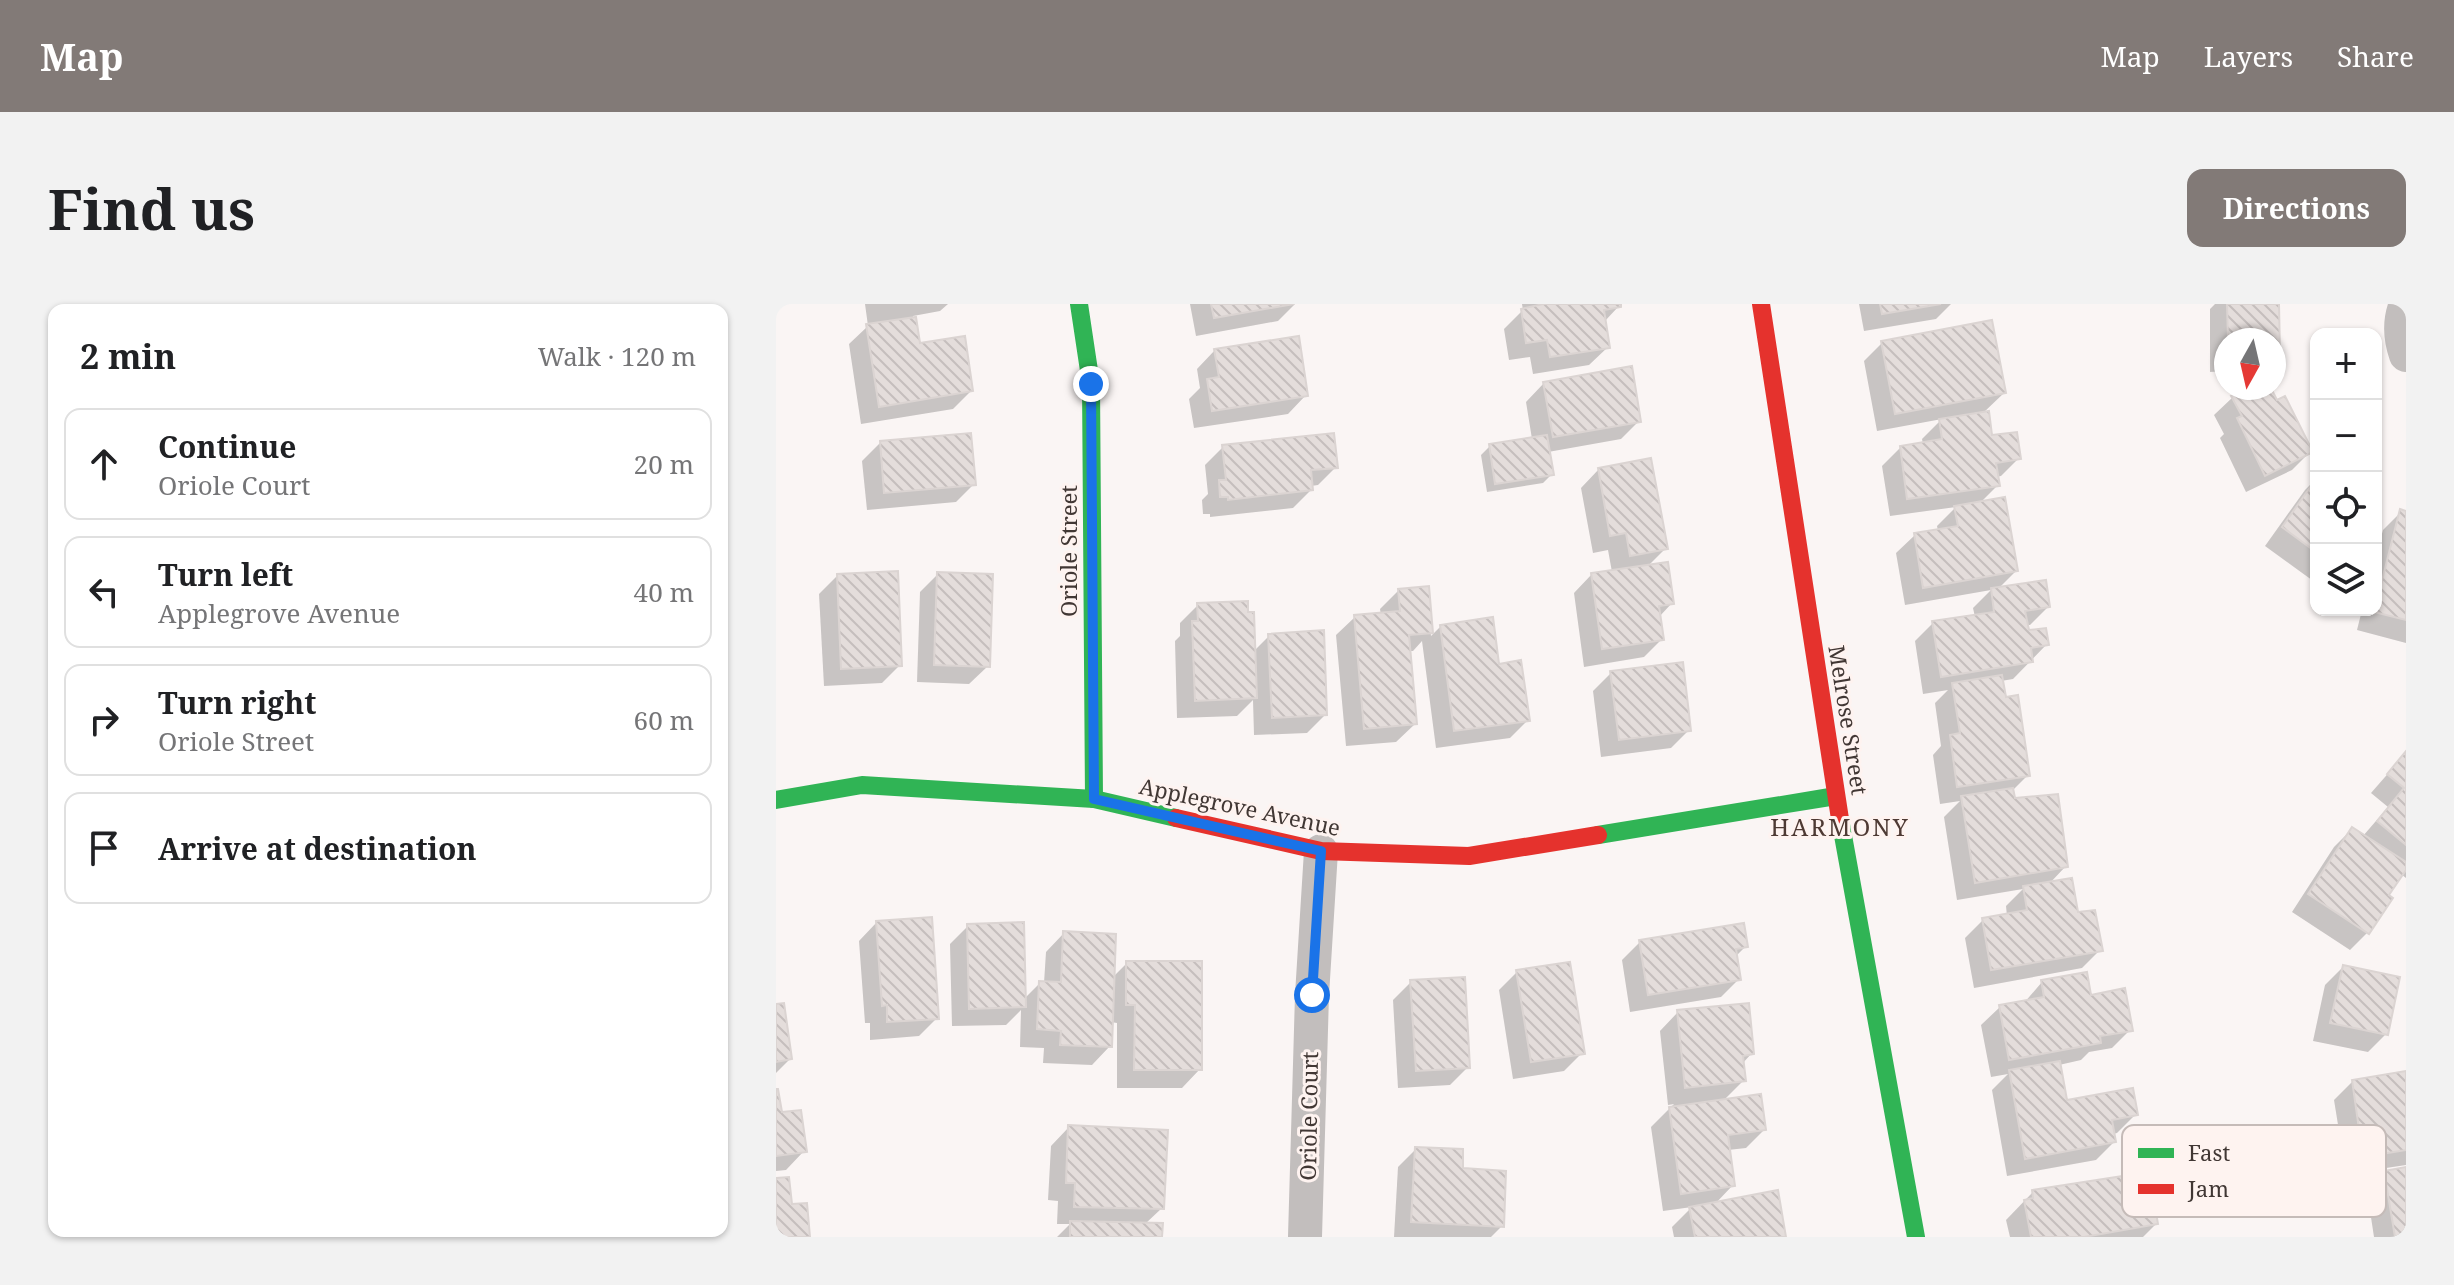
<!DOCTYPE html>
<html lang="en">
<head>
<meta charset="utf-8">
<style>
  body { margin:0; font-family:"Noto Serif",serif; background:#f2f2f2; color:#202124 }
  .controls { position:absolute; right:24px; top:24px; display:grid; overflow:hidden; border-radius:16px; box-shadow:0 2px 6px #0004 }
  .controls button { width:72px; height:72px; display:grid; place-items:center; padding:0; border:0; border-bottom:2px solid #e0e0e0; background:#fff; color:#202124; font:40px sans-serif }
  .compass { position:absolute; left:1438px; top:24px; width:72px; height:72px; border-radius:50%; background:#fff; box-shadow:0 2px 6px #0004; rotate:188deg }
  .stop { position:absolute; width:24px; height:24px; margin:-18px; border:6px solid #1a73e8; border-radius:50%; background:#fff }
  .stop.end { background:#1a73e8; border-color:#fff; box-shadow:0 2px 8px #0008 }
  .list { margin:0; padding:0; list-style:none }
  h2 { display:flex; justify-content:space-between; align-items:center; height:104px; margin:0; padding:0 32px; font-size:34px }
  h2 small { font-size:26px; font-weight:400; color:#757577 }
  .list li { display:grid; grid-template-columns:52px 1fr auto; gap:24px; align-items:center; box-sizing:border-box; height:112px; margin:0 16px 16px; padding:0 16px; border:2px solid #e0e0e0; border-radius:16px }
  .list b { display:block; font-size:30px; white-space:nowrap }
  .list p { margin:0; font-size:26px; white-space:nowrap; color:#757577 }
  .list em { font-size:26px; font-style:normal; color:#757577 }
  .icon { flex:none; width:44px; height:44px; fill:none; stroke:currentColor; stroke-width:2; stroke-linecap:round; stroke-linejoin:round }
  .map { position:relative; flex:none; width:1630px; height:933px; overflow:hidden; border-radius:16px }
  header { display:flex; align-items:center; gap:48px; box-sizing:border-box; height:112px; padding:0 40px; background:#827a77; color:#fff }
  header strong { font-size:38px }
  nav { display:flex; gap:44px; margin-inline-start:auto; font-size:28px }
  .intro { display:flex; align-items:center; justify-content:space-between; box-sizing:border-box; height:192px; padding:0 48px }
  h1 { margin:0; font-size:56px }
  .button { padding:20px 36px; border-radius:16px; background:#827a77; color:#fff; font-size:28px; font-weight:700 }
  main { display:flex; gap:48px; padding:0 48px }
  aside { flex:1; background:#fff; border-radius:16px; box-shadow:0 2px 6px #0004 }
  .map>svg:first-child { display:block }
</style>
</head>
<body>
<header>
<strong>Map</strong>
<nav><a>Map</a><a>Layers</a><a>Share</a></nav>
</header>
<div class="intro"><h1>Find us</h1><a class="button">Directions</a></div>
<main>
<aside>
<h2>2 min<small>Walk · 120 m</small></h2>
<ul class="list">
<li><svg class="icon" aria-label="ahead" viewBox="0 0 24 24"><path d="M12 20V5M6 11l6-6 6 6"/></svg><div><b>Continue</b><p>Oriole Court</p></div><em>20 m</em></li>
<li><svg class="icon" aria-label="left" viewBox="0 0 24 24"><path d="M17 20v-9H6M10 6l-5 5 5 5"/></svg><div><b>Turn left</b><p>Applegrove Avenue</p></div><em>40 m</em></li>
<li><svg class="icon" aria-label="right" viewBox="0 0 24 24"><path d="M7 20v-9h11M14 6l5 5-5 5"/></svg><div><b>Turn right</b><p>Oriole Street</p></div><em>60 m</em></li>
<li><svg class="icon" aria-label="arrive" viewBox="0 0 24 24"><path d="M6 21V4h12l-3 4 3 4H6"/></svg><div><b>Arrive at destination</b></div></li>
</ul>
</aside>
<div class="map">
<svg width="1630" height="933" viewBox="0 0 1630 933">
  <defs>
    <pattern id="building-back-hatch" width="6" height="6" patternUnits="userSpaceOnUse" patternTransform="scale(2)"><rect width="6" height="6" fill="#e4dddb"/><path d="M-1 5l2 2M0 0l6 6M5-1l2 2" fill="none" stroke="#c5bebd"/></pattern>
  </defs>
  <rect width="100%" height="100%" fill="#faf5f4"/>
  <g fill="#0003">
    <path d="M 89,0 L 172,0 L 164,7 L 137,12 L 142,41 L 195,87 L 177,105 L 85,120 L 73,40 L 92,22 Z"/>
    <path d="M 414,0 L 519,0 L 502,17 L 420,32 Z"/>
    <path d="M 746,0 L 843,0 L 843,2 L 828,18 L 832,43 L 813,61 L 757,70 L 754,53 L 733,56 L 728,25 L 747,6 Z"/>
    <path d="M 1083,0 L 1175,0 L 1160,15 L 1088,27 Z"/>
    <path d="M 1439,0 L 1501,0 L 1502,49 L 1498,53 L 1498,36 L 1450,36 L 1450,67 L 1434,68 L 1434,5 Z"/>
    <path d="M 1106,39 L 1228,89 L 1206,110 L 1214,133 L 1243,154 L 1225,172 L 1220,173 L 1222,181 L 1203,200 L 1240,267 L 1222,285 L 1272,303 L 1254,321 L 1250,321 L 1251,329 L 1271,340 L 1237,375 L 1225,377 L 1252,471 L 1235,488 L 1237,496 L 1290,562 L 1273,580 L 1300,611 L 1324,646 L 1306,664 L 1198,684 L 1189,634 L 1207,616 L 1231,612 L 1230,602 L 1247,585 L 1181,596 L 1168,513 L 1184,497 L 1164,500 L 1157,451 L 1165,442 L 1159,399 L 1172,386 L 1147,390 L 1139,337 L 1157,319 L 1199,313 L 1197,304 L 1215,286 L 1129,301 L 1120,249 L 1139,231 L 1162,227 L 1161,222 L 1180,203 L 1114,212 L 1106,162 L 1125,143 L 1147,140 L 1146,135 L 1166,115 L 1101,127 L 1088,57 Z"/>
    <path d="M 439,46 L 530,91 L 512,110 L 418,124 L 413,95 L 424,84 L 421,65 Z"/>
    <path d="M 768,79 L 863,117 L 845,135 L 772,148 L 776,170 L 767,179 L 711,188 L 705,151 L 714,142 L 756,135 L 750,98 Z"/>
    <path d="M 1475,84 L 1493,84 L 1534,148 L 1516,166 L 1470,188 L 1444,134 L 1448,130 L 1438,111 L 1457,93 Z"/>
    <path d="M 104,139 L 198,180 L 180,198 L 91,206 L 86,157 Z"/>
    <path d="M 447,143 L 560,163 L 542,181 L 535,182 L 535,186 L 517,204 L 434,213 L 434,210 L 427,210 L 426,196 L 432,190 L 429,161 Z"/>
    <path d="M 823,165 L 890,244 L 871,263 L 896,299 L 883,313 L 886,335 L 868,353 L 808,363 L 798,289 L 816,270 L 836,268 L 832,246 L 817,249 L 805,184 Z"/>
    <path d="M 1540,175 L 1540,279 L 1489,242 L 1529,186 Z"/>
    <path d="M 1625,208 L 1630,209 L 1630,339 L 1581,326 L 1586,306 L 1600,306 L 1600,252 L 1607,226 Z"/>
    <path d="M 162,270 L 212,362 L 193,380 L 141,378 L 144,288 Z"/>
    <path d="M 61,272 L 124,361 L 106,379 L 48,382 L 43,290 Z"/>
    <path d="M 651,285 L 655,332 L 665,322 L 721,362 L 752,416 L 734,434 L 660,444 L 646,337 L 637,347 L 633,347 L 639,420 L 620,438 L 570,442 L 560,331 L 579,313 L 605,311 L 604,305 L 622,287 Z"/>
    <path d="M 422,301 L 477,348 L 493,332 L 549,411 L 531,429 L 478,431 L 477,396 L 461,412 L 401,414 L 399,337 L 404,332 L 404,319 Z"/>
    <path d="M 835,369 L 913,426 L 895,444 L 825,453 L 817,387 Z"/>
    <path d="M 1630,449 L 1630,574 L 1625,570 L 1592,628 L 1574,646 L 1516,608 L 1558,543 L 1576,525 L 1587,532 L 1612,503 L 1595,489 Z"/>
    <path d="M 101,618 L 161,714 L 143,732 L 94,736 L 94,719 L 89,719 L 83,637 Z"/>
    <path d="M 192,622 L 248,695 L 264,679 L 268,679 L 270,648 L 288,629 L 337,673 L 351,659 L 424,765 L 406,784 L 341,784 L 341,719 L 335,718 L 334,742 L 316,761 L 267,759 L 268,744 L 244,743 L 245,706 L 230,721 L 176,722 L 174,640 Z"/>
    <path d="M 864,638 L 970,642 L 960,652 L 963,675 L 945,693 L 854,708 L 846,656 Z"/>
    <path d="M 1567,663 L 1610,730 L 1592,748 L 1537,737 L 1549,681 Z"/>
    <path d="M 741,668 L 806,749 L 788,767 L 737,775 L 723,686 Z"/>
    <path d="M 635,678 L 692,763 L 674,781 L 622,784 L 617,696 Z"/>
    <path d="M 1266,678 L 1313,693 L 1354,726 L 1336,744 L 1313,748 L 1305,756 L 1283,761 L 1289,798 L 1359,811 L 1341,829 L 1337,830 L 1338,838 L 1320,856 L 1231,872 L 1216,786 L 1232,770 L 1215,773 L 1205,721 L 1224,703 L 1248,699 Z"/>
    <path d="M 0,702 L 14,755 L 0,769 Z"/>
    <path d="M 902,708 L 976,749 L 966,760 L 968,776 L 947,797 L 988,826 L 970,844 L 952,846 L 957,881 L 939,900 L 1008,933 L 898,933 L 896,923 L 916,903 L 887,907 L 875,823 L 898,800 L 892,801 L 884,727 Z"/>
    <path d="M 1630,769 L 1630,861 L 1570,870 L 1558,796 L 1576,778 Z"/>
    <path d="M 0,787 L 4,810 L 28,847 L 10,866 L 0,867 Z"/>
    <path d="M 293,823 L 386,904 L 369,920 L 384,933 L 281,933 L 294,920 L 281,920 L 282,897 L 272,896 L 275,842 Z"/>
    <path d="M 640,845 L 685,866 L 726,922 L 715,933 L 618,933 L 622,863 Z"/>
    <path d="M 1630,865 L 1630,933 L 1598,933 L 1591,887 L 1609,868 Z"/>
    <path d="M 1257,888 L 1380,920 L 1367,933 L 1234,933 L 1230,916 Z"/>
  </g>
  <g fill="url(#building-back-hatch)" stroke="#dbd4d2" stroke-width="2">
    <path d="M 435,0 L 518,0 L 438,14 Z"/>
    <path d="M 767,0 L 845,0 L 845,3 L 828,6 L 834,44 L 774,53 L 771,36 L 750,39 L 745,5 Z"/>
    <path d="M 1104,0 L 1165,0 L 1106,10 Z"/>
    <path d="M 1451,0 L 1503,0 L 1504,50 L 1498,50 L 1498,36 L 1452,36 Z"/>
    <path d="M 140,13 L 144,39 L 189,32 L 197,87 L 103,103 L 90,20 Z"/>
    <path d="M 1216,16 L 1230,89 L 1119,110 L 1105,37 Z"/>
    <path d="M 523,32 L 532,92 L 436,107 L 431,75 L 443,73 L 438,45 Z"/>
    <path d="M 856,62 L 865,118 L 777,133 L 767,78 Z"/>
    <path d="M 1470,84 L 1495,84 L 1501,96 L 1509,92 L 1537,148 L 1489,172 L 1461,114 L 1466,112 L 1455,92 Z"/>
    <path d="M 1213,107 L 1216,131 L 1241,128 L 1245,155 L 1220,159 L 1224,182 L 1131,195 L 1124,142 L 1166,135 L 1163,115 Z"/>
    <path d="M 195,129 L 200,181 L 108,189 L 104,137 Z"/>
    <path d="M 558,129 L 562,164 L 535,166 L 537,186 L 452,196 L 452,193 L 444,193 L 443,176 L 450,176 L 446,141 Z"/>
    <path d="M 771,131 L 778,171 L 719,180 L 713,140 Z"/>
    <path d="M 875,154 L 892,245 L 854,252 L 850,229 L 834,232 L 822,164 Z"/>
    <path d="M 1540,175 L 1540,248 L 1506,223 Z"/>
    <path d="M 1229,193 L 1242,267 L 1147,284 L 1138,229 L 1182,222 L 1178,202 Z"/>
    <path d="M 1624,205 L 1630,207 L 1630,316 L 1598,308 Z"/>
    <path d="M 892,258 L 898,300 L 883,302 L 888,336 L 826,345 L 815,269 Z"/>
    <path d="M 122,267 L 126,362 L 65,365 L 61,270 Z"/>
    <path d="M 161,268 L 217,270 L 214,363 L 158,361 Z"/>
    <path d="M 1270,276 L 1274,303 L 1249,307 L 1253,326 L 1270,324 L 1273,341 L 1255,344 L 1257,358 L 1165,373 L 1156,317 L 1218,308 L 1215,284 Z"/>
    <path d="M 653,282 L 657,329 L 633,331 L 641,420 L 588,425 L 578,311 L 624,307 L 622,285 Z"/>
    <path d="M 472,297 L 472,308 L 478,308 L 481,394 L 419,397 L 416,317 L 422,317 L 421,299 Z"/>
    <path d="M 717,313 L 723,360 L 745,356 L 754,417 L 678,427 L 664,321 Z"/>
    <path d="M 548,326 L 551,411 L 496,414 L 492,330 Z"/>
    <path d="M 907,358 L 915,427 L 843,436 L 834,367 Z"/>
    <path d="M 1226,371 L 1230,393 L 1242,391 L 1254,472 L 1181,483 L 1174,431 L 1184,429 L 1176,379 Z"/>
    <path d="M 1630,447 L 1630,541 L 1601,517 L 1628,484 L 1611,470 Z"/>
    <path d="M 1237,484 L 1239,494 L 1282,490 L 1292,563 L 1199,579 L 1185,492 Z"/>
    <path d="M 1576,523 L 1630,558 L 1630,566 L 1613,591 L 1617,594 L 1593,630 L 1532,590 Z"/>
    <path d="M 1296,574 L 1302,608 L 1319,606 L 1327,647 L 1215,666 L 1206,614 L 1251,606 L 1247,582 Z"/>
    <path d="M 156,613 L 163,715 L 111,718 L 111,701 L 106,702 L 100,617 Z"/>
    <path d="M 248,618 L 250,703 L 193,705 L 191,620 Z"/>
    <path d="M 968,619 L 972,643 L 960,645 L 965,676 L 872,691 L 863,636 Z"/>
    <path d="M 287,627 L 340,630 L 336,743 L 284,741 L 285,727 L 261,725 L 263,677 L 285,678 Z"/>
    <path d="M 350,657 L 426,657 L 426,766 L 358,766 L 359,701 L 350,701 Z"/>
    <path d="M 794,658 L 809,750 L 755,758 L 740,666 Z"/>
    <path d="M 1567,661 L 1624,673 L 1612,731 L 1554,719 Z"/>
    <path d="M 1311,668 L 1315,691 L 1349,684 L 1357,727 L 1324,732 L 1325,739 L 1233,756 L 1223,701 L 1268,693 L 1265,676 Z"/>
    <path d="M 689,673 L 694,764 L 640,767 L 634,676 Z"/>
    <path d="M 8,699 L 16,755 L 0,758 L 0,700 Z"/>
    <path d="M 973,699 L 978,750 L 967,752 L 970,777 L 909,784 L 901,706 Z"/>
    <path d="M 1284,757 L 1291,796 L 1357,784 L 1362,811 L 1336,816 L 1340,838 L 1249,855 L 1233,766 Z"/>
    <path d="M 1630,767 L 1630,846 L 1587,853 L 1576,776 Z"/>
    <path d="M 0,785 L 2,785 L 6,808 L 25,806 L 31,848 L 0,852 Z"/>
    <path d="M 985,790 L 990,826 L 952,831 L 959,882 L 905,890 L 893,803 Z"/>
    <path d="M 292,821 L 392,826 L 388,905 L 298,903 L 299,879 L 290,879 Z"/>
    <path d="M 639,843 L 687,845 L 687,864 L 730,867 L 728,923 L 635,918 Z"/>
    <path d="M 1630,863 L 1630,933 L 1619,933 L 1608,867 Z"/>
    <path d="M 1373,868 L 1382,920 L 1308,933 L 1255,933 L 1248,896 L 1257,894 L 1256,886 Z"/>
    <path d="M 13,873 L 16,900 L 31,899 L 34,933 L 0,933 L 0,874 Z"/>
    <path d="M 1002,886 L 1010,933 L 919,933 L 913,903 Z"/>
    <path d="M 294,917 L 387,919 L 386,933 L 294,933 Z"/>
  </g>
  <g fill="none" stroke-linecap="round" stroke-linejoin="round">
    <g stroke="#c2bebd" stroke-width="34">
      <path d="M 1630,0 C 1623,17 1624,34 1630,51"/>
      <path d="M 529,933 L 536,691 L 545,547"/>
    </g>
    <g stroke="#30b455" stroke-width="18">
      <path d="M 303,0 L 315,80 L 318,495"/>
      <path d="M 0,496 L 86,481 L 318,495 L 400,514"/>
      <path d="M 1064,515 L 1140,933"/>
      <path d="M 822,531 L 1060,492"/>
    </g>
    <g stroke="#e5322d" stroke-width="18">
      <path d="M 985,0 L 1064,515"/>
      <path d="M 400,514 L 545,547 L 693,552 L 822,531"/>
    </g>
  </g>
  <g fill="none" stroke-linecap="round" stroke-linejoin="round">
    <path stroke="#1a73e8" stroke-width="10" d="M 315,80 L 318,495 L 545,547 L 536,691"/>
  </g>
  <g text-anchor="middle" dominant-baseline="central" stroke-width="6" stroke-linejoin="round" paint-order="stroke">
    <g font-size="22" fill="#413734" stroke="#fef3f0">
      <text transform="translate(292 247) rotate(-90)">Oriole Street</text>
      <text transform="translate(1073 416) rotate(81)">Melrose Street</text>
      <text transform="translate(464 502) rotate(12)">Applegrove Avenue</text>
      <text transform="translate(532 812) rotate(-89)">Oriole Court</text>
    </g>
    <g font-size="24" letter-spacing="2" fill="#4e3a34" stroke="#fef3f0">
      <text x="1064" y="522">HARMONY</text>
    </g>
  </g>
  <rect x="1346" y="821" width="264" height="92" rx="12" fill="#fef3f0" stroke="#c5bbb8" stroke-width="2"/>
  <rect x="1362" y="844" width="36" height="10" fill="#30b455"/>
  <rect x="1362" y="880" width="36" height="10" fill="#e5322d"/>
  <g font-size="22" fill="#413734">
    <text x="1412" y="857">Fast</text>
    <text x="1412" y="893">Jam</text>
  </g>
</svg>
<div class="controls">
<button>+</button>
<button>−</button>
<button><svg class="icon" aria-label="locate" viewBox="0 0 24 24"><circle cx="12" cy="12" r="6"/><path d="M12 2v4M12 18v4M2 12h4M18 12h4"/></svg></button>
<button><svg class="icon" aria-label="layers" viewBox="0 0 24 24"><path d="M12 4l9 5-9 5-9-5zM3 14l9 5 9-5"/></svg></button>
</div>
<svg class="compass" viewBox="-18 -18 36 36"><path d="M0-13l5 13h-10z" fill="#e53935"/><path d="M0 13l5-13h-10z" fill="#757577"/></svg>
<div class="stop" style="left:536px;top:691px"></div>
<div class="stop end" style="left:315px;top:80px"></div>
</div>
</main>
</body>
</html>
